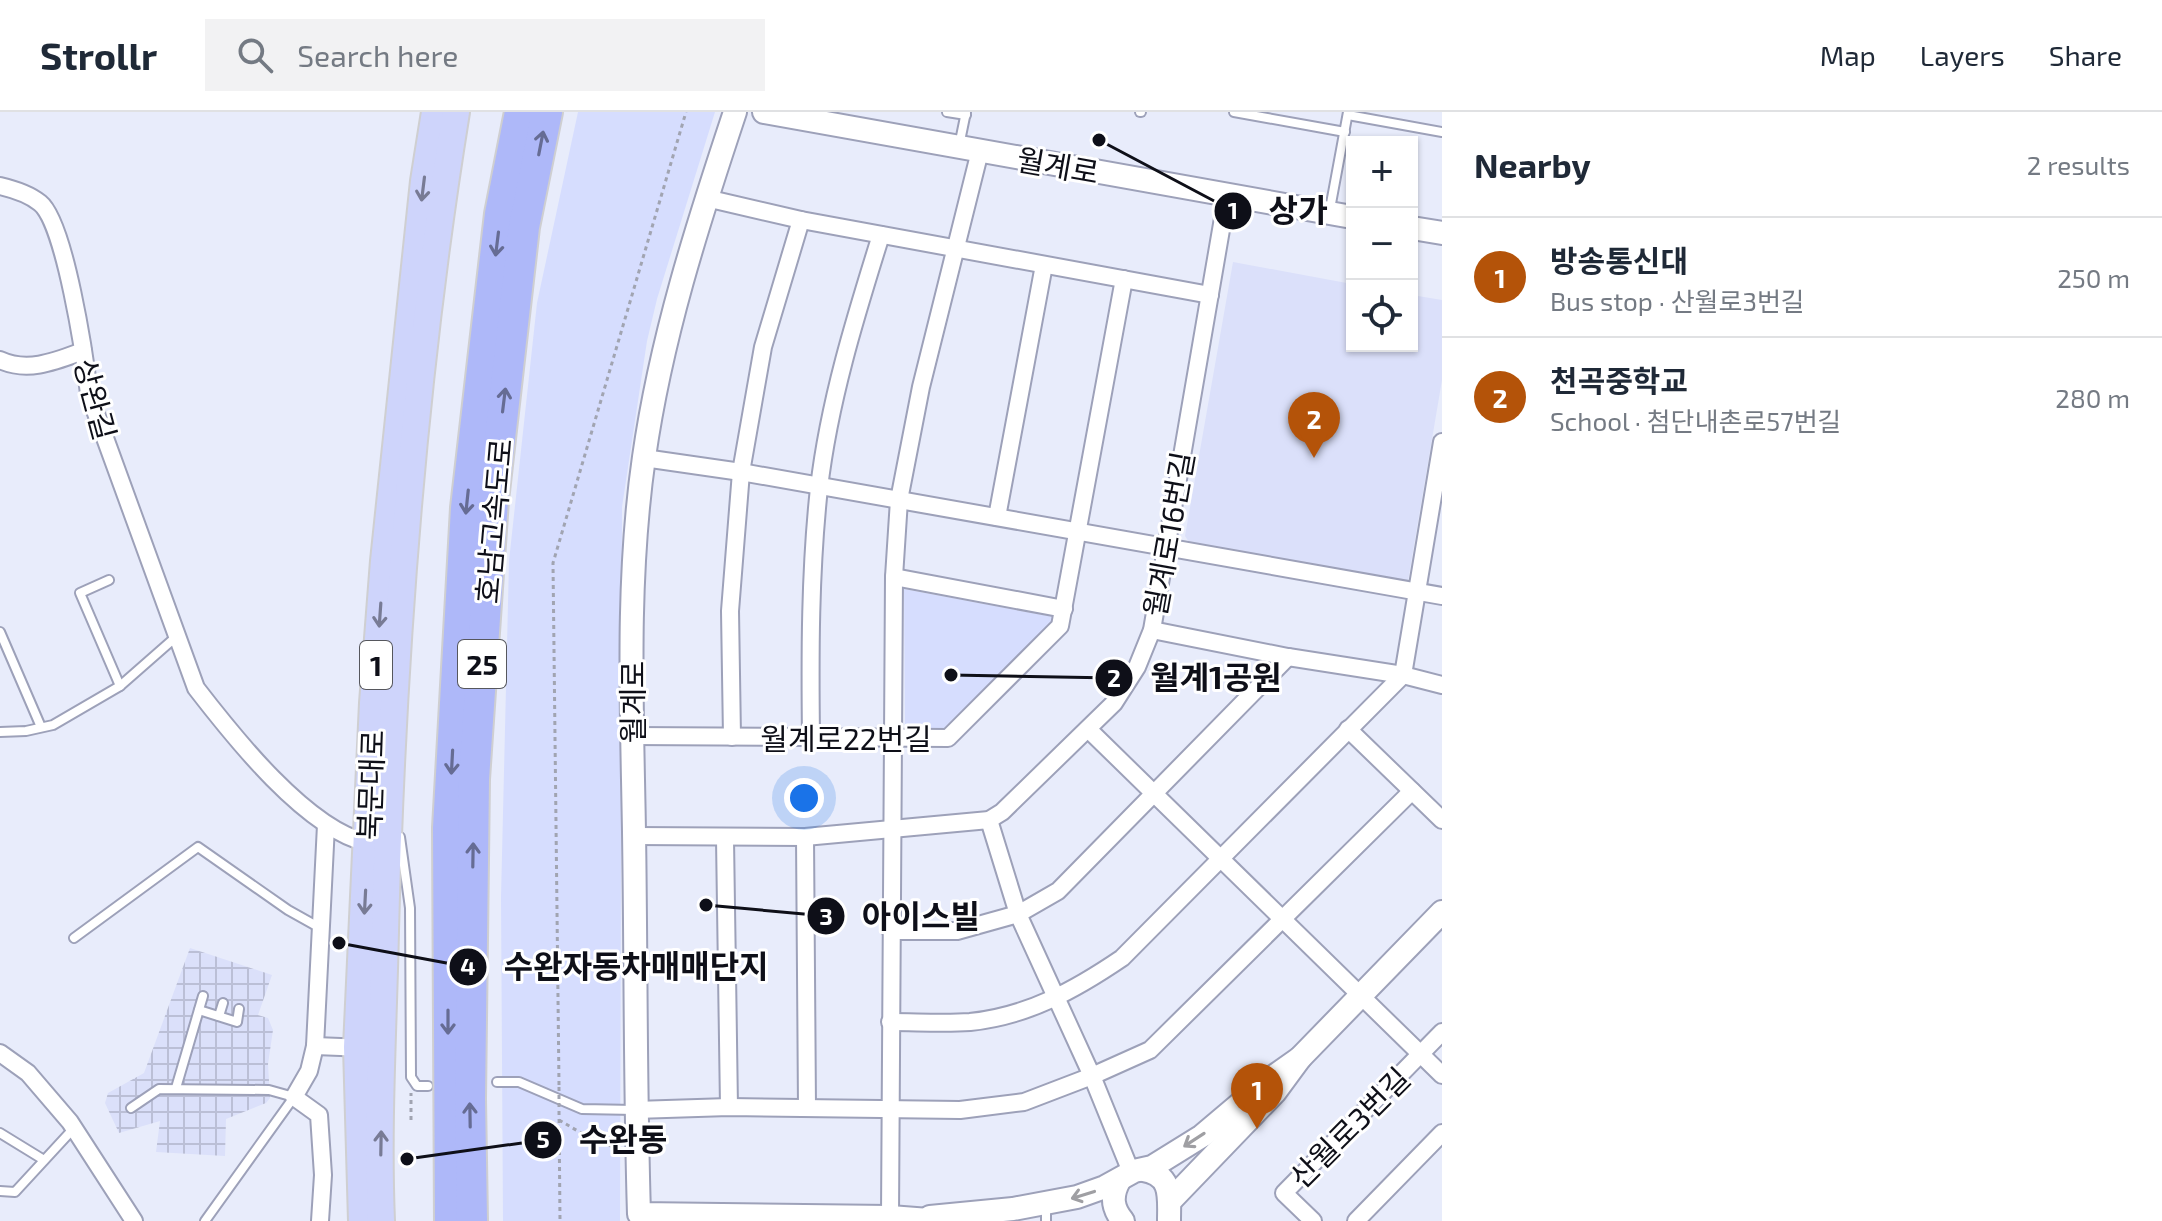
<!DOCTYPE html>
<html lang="en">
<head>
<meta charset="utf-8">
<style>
  body { margin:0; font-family:"Exo 2","Noto Sans KR",sans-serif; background:#f2f2f3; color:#1f2937 }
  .controls { position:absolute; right:24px; top:24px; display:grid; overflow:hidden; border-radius:0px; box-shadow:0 2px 6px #0004 }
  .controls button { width:72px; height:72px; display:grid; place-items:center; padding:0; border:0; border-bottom:2px solid #e0e1e3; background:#fff; color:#1f2937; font:40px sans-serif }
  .you { position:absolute; left:804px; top:686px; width:28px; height:28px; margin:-20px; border:6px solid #fff; border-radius:50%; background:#1a73e8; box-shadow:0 0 0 12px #1a73e833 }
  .badge { display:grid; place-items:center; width:52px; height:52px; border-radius:50%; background:#b45309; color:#fff; font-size:26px; font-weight:700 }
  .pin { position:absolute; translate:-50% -66px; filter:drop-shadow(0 2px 4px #0008) }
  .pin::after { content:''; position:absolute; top:42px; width:28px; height:24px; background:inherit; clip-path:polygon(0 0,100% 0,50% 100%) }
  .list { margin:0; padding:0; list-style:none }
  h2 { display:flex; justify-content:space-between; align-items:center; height:104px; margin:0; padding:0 32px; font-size:34px }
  h2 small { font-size:26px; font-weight:400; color:#747a83 }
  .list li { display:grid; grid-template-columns:52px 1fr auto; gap:24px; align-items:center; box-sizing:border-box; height:120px; padding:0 32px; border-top:2px solid #e0e1e3 }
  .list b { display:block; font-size:30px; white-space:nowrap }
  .list p { margin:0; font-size:26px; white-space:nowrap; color:#747a83 }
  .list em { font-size:26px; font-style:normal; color:#747a83 }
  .icon { flex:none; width:44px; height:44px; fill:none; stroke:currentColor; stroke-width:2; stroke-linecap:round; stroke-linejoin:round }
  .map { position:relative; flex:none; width:1442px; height:1109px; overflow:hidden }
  header { display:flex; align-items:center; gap:48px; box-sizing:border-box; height:112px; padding:0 40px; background:#fff; border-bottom:2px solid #e0e1e3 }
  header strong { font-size:38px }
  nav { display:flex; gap:44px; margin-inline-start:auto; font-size:28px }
  .search { width:560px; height:72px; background:#f2f2f3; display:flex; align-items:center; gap:20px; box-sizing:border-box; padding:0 28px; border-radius:0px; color:#747a83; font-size:30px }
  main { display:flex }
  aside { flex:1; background:#fff }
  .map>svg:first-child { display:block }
</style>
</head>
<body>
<header>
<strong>Strollr</strong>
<div class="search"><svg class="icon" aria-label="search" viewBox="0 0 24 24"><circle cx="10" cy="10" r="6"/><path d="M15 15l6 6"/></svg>Search here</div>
<nav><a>Map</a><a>Layers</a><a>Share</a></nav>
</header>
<main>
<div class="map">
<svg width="1442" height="1109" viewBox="0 0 1442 1109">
  <defs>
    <pattern id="industrial-grid" width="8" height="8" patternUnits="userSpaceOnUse" patternTransform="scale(2)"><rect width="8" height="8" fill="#dbe0fa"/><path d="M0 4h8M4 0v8" fill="none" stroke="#bbbfd6"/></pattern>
  </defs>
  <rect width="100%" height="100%" fill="#e8ecfb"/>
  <path fill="#dbe0fa" d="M 1233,150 L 1352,172 L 1352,234 L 1412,234 L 1412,183 L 1442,188 L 1442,268 L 1408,469 L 1189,430 L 1185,424 Z"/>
  <path fill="url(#industrial-grid)" d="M 190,836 L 272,863 L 258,903 L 268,906 L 273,918 L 268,952 L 270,986 L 266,991 L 226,1007 L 225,1044 L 156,1040 L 160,1009 L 119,1021 L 105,991 L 108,981 L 144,961 Z"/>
  <g fill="#d6ddfe">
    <path d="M 578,0 L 715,0 L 657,187 L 647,229 L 622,395 L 620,1109 L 503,1109 L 501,785 L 509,449 L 537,191 Z"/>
    <path d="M 904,477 L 1054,505 L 1052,510 L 942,618 L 908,618 L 905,615 Z"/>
  </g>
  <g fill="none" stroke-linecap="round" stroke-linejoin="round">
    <defs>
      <g id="lane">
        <path d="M 947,0 L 966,3"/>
        <path d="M 1140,0 L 1141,0"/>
        <path d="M 1234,0 L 1345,20"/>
        <path d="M 1348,3 L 1442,20"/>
        <path d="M 959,34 L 966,0"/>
        <path d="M 1330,97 L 1348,0"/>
        <path d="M 109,468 L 80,481 L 120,574"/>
        <path d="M 0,520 L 41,615"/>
        <path d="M 0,620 L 26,619 L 53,613 L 120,574 L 177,524"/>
        <path d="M 400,725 L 410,796 L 411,965 L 417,974 L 428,974"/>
        <path d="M 74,826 L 198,735 L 288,798 L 322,817"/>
        <path d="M 199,898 L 237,910 L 239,897"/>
        <path d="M 219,904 L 223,891"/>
        <path d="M 497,970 L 519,970 L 582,997 L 635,998"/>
        <path d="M 176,976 L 203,884"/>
        <path d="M 131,996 L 159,977 L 269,978 L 294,985 L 205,1109"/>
        <path d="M 0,1021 L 44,1048"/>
        <path d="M 0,1079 L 15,1080 L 74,1016"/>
        <path d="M 1046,1092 L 1046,1109"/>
      </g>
      <g id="street">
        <path d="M 0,74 C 13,77 29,82 40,91 C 65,111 85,246 89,282 L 196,576 C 233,624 307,718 368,731"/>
        <path d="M 706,86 L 801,108 L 1210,183"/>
        <path d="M 0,248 C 28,261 56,249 83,239"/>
        <path d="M 644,346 L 741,360 L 1442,484"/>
        <path d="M 997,405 L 1044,153"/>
        <path d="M 894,465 L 1064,497"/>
        <path d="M 1152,518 L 1288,545 L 1403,563 L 1442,573"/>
        <path d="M 1088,617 L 1442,963"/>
        <path d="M 1348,617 L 1442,708"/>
        <path d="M 632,624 L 948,626 L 1060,514 L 1124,167"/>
        <path d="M 732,625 L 730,499 L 741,360 L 763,235 L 801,108"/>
        <path d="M 811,625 C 810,542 810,459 819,376 C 829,290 855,206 881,123"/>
        <path d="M 989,708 L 1018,802 L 1092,964 L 1131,1060"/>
        <path d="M 634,724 L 805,725 L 989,708 L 1002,700 L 1114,591 L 1137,555 L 1152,518 L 1227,83"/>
        <path d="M 805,725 L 807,996"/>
        <path d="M 725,727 L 729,995"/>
        <path d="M 891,819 L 957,819 L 1018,802 L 1058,779 L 1288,545"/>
        <path d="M 890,910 C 917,910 944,912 970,910 C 1028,904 1075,878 1122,846 L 1403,563 L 1442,330"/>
        <path d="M 315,934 L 366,936"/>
        <path d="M 0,941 L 28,961 L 70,1010 L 134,1109"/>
        <path d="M 635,998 L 729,995 L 960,998 L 1024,990 L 1092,964 L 1150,938 L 1412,679"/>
        <path d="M 890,1105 L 894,465 L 899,388 L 921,275 L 980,39"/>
        <path d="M 320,1109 L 323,1063 L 319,1003 L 294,985 L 309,959 L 315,934 L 326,713"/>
        <path d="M 1313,1109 L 1284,1081 L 1442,920"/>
        <path d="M 1356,1109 L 1442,1021"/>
      </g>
      <g id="secondary">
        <path d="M 735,0 C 697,114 661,226 644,345 C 626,469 632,596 634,720 C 636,848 635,975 639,1102 L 890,1105 L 942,1109"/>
        <path d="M 764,0 L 1352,105"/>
        <path d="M 1412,116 L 1442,121"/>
        <path d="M 1143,1058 C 1173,1063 1169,1085 1169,1109"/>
        <path d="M 1119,1069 C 1111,1084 1112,1096 1123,1109"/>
        <path d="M 1171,1088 L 1275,980 L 1300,946 L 1442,800"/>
        <path d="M 930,1105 L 1013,1097 L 1077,1085 L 1105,1075 L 1134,1059 L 1152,1055 L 1202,1024 L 1266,970 L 1300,946"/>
      </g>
      <g id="primary">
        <path d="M 362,1109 L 357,935 L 373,591 L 384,449 L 424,69 L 435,0"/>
        <path d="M 381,1109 C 377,1013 383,915 385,819 C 392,545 412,271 456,0"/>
      </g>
      <g id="highway">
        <path d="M 450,1109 L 448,716 L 466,396 L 500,102 L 520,0"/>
        <path d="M 472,1109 L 470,987 L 474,667 L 493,388 L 524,115 L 547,0"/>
      </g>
    </defs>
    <use href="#lane" stroke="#9da1b9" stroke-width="12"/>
    <use href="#street" stroke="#9da1b9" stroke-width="20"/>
    <use href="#secondary" stroke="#9da1b9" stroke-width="26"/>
    <use href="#primary" stroke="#cfcfd1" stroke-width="30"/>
    <use href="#highway" stroke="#cfcfd1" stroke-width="34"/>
    <g stroke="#a1a4b1" stroke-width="3" stroke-dasharray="4 4" stroke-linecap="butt">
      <path d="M 559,973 L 553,451 L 686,0"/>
      <path d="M 559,999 L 560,1109"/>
      <path d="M 411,1008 L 411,981"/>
      <path d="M 559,1008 L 588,1025 L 611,1034"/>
    </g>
    <use href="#lane" stroke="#fff" stroke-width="8"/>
    <use href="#street" stroke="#fff" stroke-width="16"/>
    <use href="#secondary" stroke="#fff" stroke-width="22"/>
    <use href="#primary" stroke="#ced4fb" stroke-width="26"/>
    <use href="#highway" stroke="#aeb8f9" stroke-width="30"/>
    <path stroke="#a1a4b1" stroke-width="3" stroke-dasharray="4 4" stroke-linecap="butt" d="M 559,995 L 559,973"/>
  </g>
  <defs><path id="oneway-shaft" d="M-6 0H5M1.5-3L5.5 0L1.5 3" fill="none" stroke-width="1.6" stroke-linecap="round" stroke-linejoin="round" transform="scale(2)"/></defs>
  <g stroke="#666c94">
    <use href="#oneway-shaft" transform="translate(541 31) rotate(-79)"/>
    <use href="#oneway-shaft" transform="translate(497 132) rotate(97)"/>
    <use href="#oneway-shaft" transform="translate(504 288) rotate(-83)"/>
    <use href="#oneway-shaft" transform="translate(467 390) rotate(96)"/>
    <use href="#oneway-shaft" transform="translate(452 650) rotate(93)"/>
    <use href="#oneway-shaft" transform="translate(473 743) rotate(-89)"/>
    <use href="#oneway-shaft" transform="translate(448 910) rotate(90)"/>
    <use href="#oneway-shaft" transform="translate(470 1003) rotate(-91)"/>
  </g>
  <g stroke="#787b95">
    <use href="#oneway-shaft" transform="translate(423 77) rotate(97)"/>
    <use href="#oneway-shaft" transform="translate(380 503) rotate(94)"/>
    <use href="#oneway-shaft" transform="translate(365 790) rotate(93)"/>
    <use href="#oneway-shaft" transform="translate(381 1031) rotate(-89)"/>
  </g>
  <g stroke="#9f9fa3">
    <use href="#oneway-shaft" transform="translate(1194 1028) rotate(147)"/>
    <use href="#oneway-shaft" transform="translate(1083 1083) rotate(163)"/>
  </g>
  <g text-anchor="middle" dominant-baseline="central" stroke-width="6" stroke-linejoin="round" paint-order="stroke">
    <g fill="#fff" stroke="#56575d" stroke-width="2">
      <rect x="458" y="528" width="48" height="48" rx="6"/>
      <rect x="360" y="529" width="32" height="48" rx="6"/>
    </g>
    <g font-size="28" font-weight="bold" fill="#0e0f18">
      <text x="482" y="552">25</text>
      <text x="376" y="553">1</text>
    </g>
    <g font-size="30" fill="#0e0f18" stroke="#fff">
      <text transform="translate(1058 53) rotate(10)">월계로</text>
      <text transform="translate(96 287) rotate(75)">상완길</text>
      <text transform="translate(493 409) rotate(-85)">호남고속도로</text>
      <text transform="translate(1168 422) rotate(-80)">월계로16번길</text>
      <text transform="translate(632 590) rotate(-90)">월계로</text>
      <text x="846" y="626">월계로22번길</text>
      <text transform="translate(370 673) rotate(-88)">북문대로</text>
      <text transform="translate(1349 1015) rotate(-45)">산월로3번길</text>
    </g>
  </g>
  <path fill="none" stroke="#0e0f18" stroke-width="3" d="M1099 28L1233 99M951 563L1114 566M706 793L826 804M339 831L468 855M407 1047L543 1028"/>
  <g fill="#0e0f18" stroke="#fff" stroke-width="3">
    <circle cx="1099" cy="28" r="8"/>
    <circle cx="951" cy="563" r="8"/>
    <circle cx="706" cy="793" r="8"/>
    <circle cx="339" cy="831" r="8"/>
    <circle cx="407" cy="1047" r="8"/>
    <circle cx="1233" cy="99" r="20"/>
    <circle cx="1114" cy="566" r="20"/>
    <circle cx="826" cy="804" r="20"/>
    <circle cx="468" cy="855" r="20"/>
    <circle cx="543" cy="1028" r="20"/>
  </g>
  <g font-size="24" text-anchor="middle" font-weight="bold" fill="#fff">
    <text x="1233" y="107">1</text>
    <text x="1114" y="575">2</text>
    <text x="826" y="813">3</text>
    <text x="468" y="863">4</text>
    <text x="543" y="1036">5</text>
  </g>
  <g font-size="32" text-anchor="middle" font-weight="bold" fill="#0e0f18" stroke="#fff" stroke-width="6" stroke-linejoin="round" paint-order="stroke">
    <text x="1298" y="110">상가</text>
    <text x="1216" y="577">월계1공원</text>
    <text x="921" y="816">아이스빌</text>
    <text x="636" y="866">수완자동차매매단지</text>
    <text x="623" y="1039">수완동</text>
  </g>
</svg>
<div class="controls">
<button>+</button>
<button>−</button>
<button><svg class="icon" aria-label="locate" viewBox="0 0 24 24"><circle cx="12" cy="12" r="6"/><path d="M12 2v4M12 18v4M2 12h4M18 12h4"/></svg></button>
</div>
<div class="you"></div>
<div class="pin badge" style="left:1257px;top:1017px">1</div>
<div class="pin badge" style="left:1314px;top:346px">2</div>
</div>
<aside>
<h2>Nearby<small>2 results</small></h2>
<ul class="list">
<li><span class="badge">1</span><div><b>방송통신대</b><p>Bus stop · 산월로3번길</p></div><em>250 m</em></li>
<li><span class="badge">2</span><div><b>천곡중학교</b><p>School · 첨단내촌로57번길</p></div><em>280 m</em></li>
</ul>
</aside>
</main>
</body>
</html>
